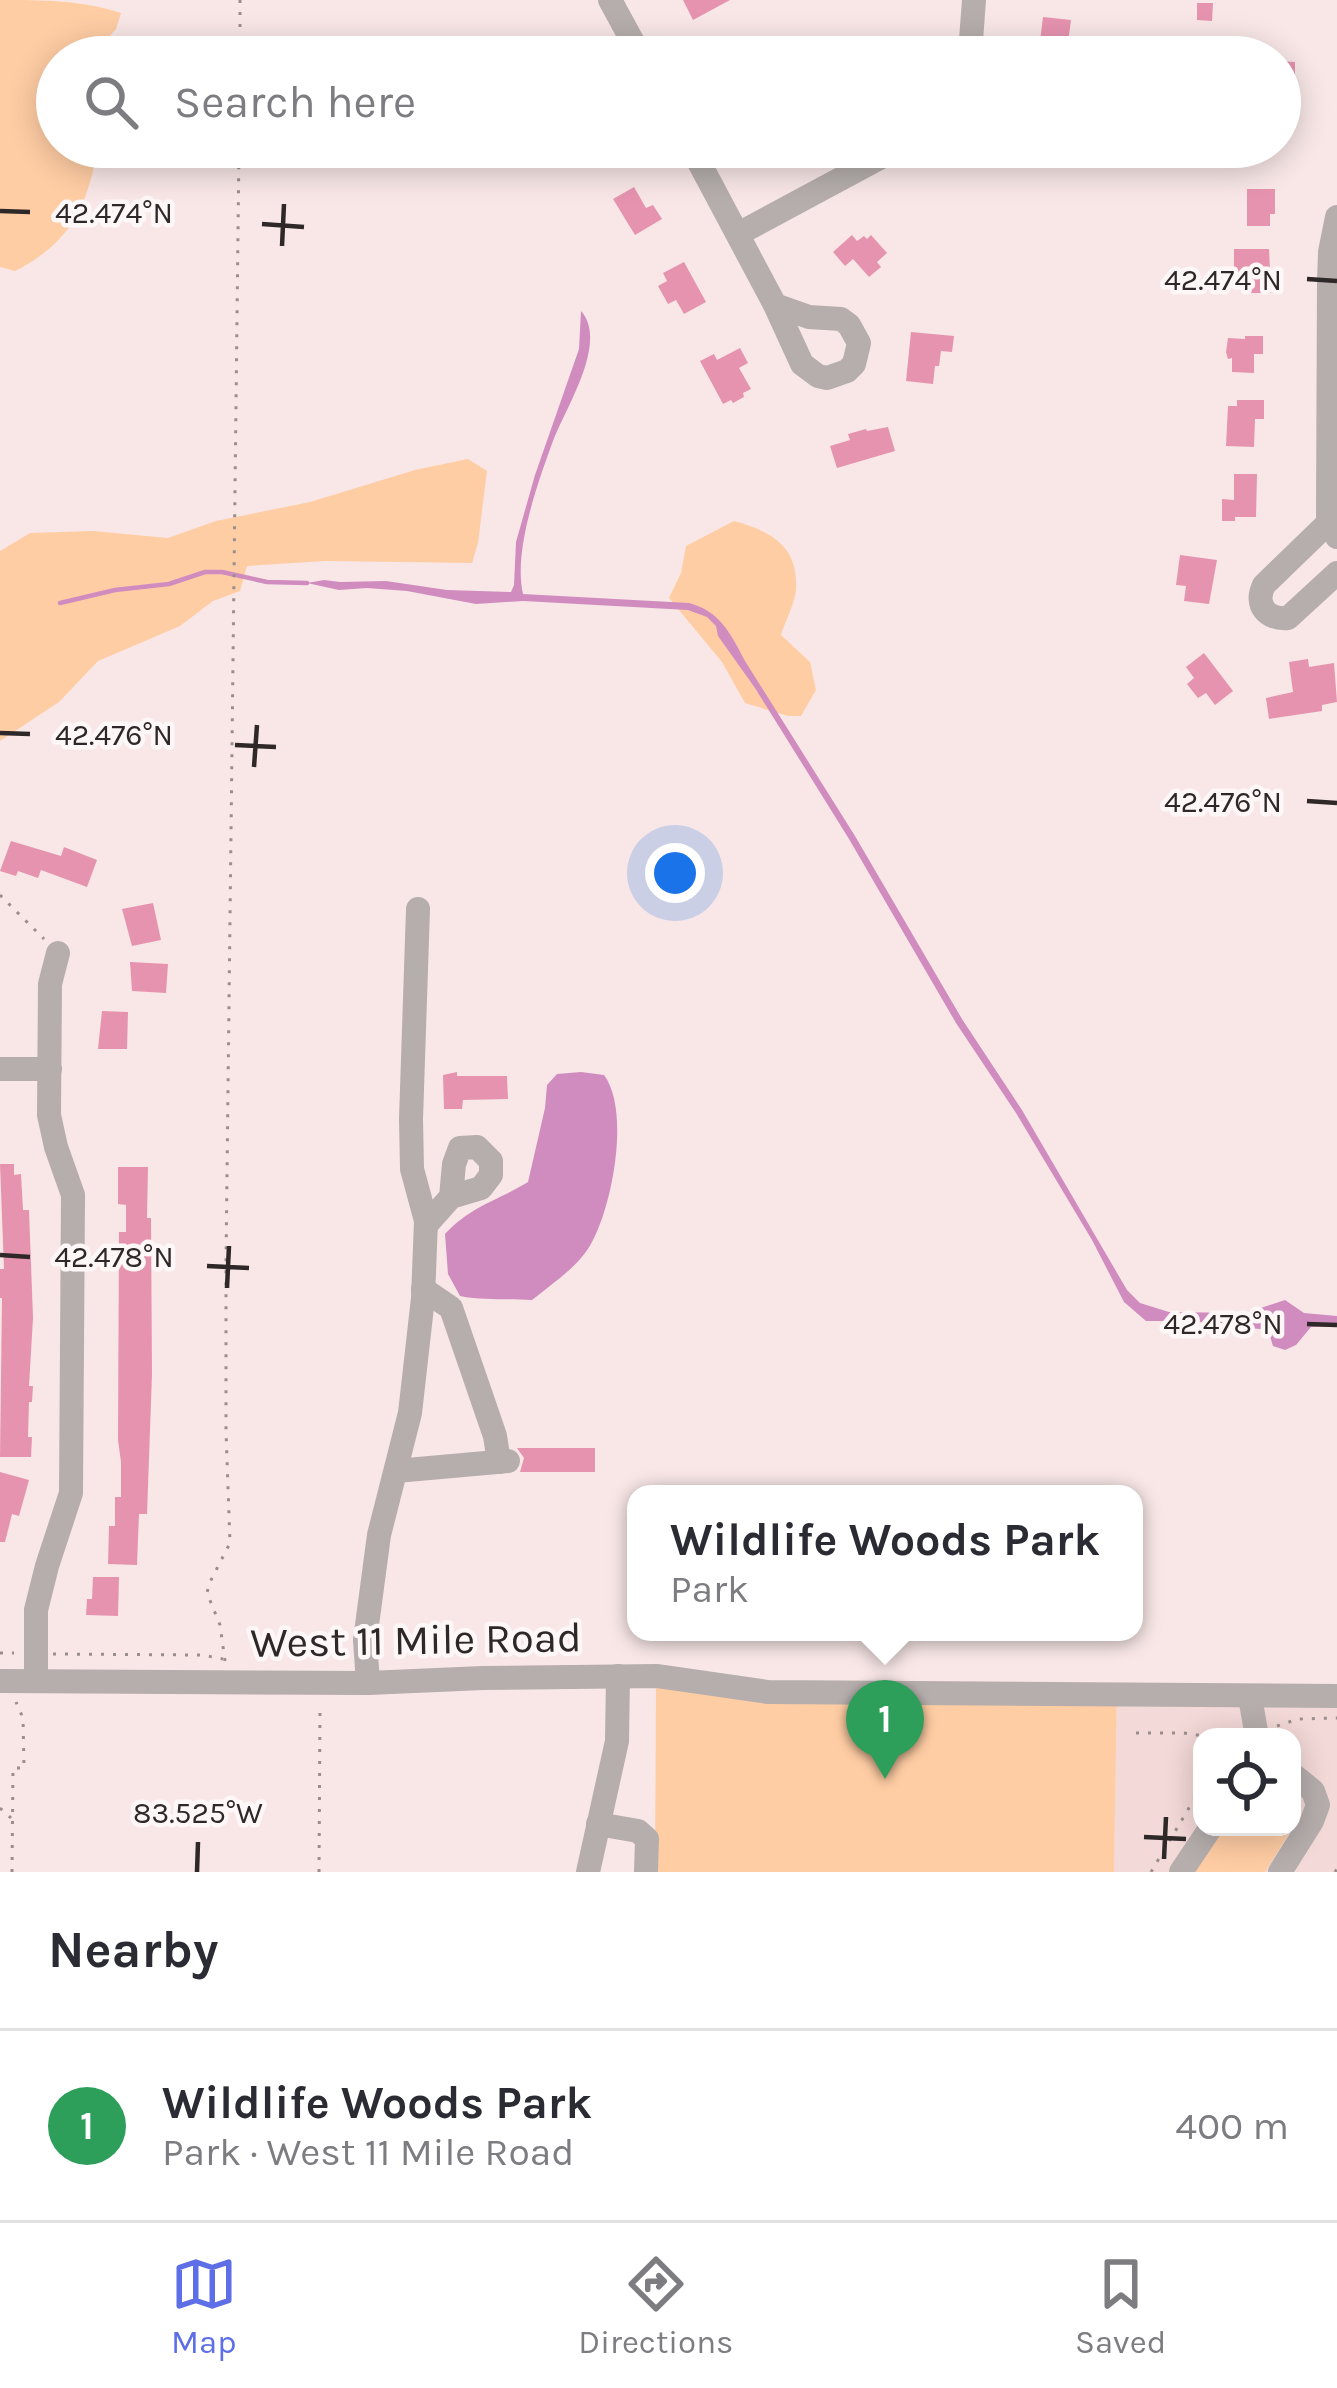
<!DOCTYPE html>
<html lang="en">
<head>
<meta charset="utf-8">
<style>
  body { margin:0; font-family:Karla,sans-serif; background:#f7f7f7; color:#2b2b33 }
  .controls { position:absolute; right:36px; bottom:36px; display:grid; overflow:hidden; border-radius:24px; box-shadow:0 6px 30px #0003 }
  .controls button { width:108px; height:108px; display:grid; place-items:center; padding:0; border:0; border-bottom:3px solid #e1e1e2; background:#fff; color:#2b2b33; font:60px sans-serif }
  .you { position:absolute; left:675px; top:873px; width:42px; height:42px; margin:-30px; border:9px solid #fff; border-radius:50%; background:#1a73e8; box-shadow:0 0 0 18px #1a73e833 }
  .badge { display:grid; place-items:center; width:78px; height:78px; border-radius:50%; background:#5e6ee6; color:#fff; font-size:39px; font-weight:700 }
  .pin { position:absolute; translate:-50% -99px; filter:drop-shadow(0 3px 6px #0008) }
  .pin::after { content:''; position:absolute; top:63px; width:42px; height:36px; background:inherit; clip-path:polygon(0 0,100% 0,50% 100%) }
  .popup { position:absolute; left:627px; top:1485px; width:516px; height:156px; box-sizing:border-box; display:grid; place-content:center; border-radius:24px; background:#fff; filter:drop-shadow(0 3px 9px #0005); font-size:39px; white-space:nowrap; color:#7c7c81 }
  .popup b { font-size:45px; color:#2b2b33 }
  .popup::after { content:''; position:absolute; left:50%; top:100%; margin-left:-24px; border:24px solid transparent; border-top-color:#fff }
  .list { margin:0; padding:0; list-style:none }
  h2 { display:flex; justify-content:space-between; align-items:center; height:156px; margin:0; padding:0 48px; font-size:51px }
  h2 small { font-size:39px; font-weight:400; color:#7c7c81 }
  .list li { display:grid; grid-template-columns:78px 1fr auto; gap:36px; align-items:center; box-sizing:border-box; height:192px; padding:0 48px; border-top:3px solid #e1e1e2 }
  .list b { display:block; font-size:45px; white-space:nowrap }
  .list p { margin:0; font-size:39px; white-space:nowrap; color:#7c7c81 }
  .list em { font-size:39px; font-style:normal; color:#7c7c81 }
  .icon { flex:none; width:66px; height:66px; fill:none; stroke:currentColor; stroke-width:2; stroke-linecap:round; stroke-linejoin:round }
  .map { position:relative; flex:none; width:1337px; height:1872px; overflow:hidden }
  .search { position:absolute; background:#fff; box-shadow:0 6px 30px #0003; left:36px; right:36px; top:36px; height:132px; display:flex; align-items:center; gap:30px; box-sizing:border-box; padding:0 42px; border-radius:66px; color:#7c7c81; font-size:45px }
  .sheet { height:348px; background:#fff }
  nav { display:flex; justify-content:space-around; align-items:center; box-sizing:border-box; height:168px; border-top:3px solid #e1e1e2; background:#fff; font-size:33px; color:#7c7c81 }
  nav a { display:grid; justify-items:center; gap:6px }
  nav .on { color:#5e6ee6 }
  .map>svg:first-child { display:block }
</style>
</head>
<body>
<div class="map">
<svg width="1337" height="1872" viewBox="0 0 1337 1872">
  <rect width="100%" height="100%" fill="#f8e7e6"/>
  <path fill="#f3d9d8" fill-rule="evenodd" d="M 1117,1686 L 1337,1687 L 1337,1872 L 1114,1872 ZM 1202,1737 L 1292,1737 L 1292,1827 L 1202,1827 Z"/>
  <g fill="#ffcda4">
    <path d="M 0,0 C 42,0 82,0 121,13 L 116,29 L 97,50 L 96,57 L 57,57 L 57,147 L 98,147 C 87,208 71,242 15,271 L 0,267 Z"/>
    <path d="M 468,459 L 487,471 L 478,543 L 472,563 L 325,561 L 247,566 L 240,591 L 213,601 L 180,626 L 98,661 L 59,702 L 0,741 L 0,551 L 30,533 L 93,531 L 168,538 L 216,521 L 310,502 L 415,470 Z"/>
    <path d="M 734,521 C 770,531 798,545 796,588 C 796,602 785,621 781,635 L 810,662 L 816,690 L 801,716 L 788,716 L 745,703 L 722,662 L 669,598 L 681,573 L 686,546 Z"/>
    <path d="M 656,1684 L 1117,1686 L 1114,1872 L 655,1872 Z"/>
    <path d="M 1292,1785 C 1307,1816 1281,1845 1265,1872 L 1192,1872 L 1219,1827 L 1292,1827 Z"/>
  </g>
  <g fill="#d18cbf">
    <path d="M 581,311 C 609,342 565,409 553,441 C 538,482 513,551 523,594 L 689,603 C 720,611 731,634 745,661 L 855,836 L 962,1019 L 1022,1110 L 1127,1290 L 1140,1303 L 1169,1312 L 1246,1313 L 1285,1300 L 1304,1313 L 1337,1316 L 1337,1326 L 1311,1327 L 1296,1345 L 1285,1350 L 1273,1346 L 1268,1330 L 1191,1321 L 1146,1321 L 1124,1302 L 1092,1240 L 1016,1113 L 956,1023 L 849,839 L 755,688 L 718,636 L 716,626 L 707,617 L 688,610 L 523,601 L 476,604 L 407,591 L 367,588 L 339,590 L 307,583 L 324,580 L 340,582 L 386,581 L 447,590 L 511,592 L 514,585 L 516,542 L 535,475 L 579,349 Z"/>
    <path d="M 581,1072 L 604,1075 C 630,1110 613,1202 593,1240 C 581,1265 553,1283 532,1300 C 508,1298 485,1301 460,1296 L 448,1274 L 445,1234 C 471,1206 497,1201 528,1182 L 545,1108 L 547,1085 L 557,1074 Z"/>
  </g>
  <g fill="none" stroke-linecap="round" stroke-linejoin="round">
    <path stroke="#d18cbf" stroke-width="4.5" d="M 60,603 L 115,590 L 169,584 L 205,572 L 222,572 L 267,582 L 307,583"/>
  </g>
  <g fill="#e693b0">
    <path d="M 683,0 L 730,0 L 693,20 Z"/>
    <path d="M 1197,3 L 1213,3 L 1212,21 L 1197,20 Z"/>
    <path d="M 1043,17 L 1071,20 L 1067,50 L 1061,50 L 1060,57 L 1026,57 L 1028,39 L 1040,41 Z"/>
    <path d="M 562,37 L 570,53 L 563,57 L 524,57 Z"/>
    <path d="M 1280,61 L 1295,62 L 1295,92 L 1280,92 Z"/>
    <path d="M 634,187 L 646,208 L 653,205 L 662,219 L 635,235 L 613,199 Z"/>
    <path d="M 1247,189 L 1275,189 L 1275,214 L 1270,214 L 1270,226 L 1247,226 Z"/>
    <path d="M 852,235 L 857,241 L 864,236 L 867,239 L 871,235 L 887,253 L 877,262 L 881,267 L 869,277 L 853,259 L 845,266 L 833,252 Z"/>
    <path d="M 1234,249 L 1269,249 L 1271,293 L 1250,293 L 1250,278 L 1234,278 Z"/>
    <path d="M 684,262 L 706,302 L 684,314 L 676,300 L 668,304 L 658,286 L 667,281 L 663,273 Z"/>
    <path d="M 911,332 L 954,336 L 952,352 L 941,351 L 939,366 L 935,366 L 933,384 L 906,381 Z"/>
    <path d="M 1245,336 L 1263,336 L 1263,354 L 1254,354 L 1254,373 L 1232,372 L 1232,358 L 1228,359 L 1226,352 L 1228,338 L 1245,339 Z"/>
    <path d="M 740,348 L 748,363 L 739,368 L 751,389 L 743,393 L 744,397 L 733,403 L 731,400 L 723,404 L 700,361 L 714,354 L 717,360 Z"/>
    <path d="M 1237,400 L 1264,400 L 1264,419 L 1255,419 L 1254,447 L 1226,446 L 1228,406 L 1237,406 Z"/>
    <path d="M 888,427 L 895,451 L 837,468 L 830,446 L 850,440 L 848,434 L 866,429 L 867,431 Z"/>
    <path d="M 1234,474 L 1257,474 L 1256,517 L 1235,517 L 1235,521 L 1222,521 L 1222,499 L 1234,500 Z"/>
    <path d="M 1180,555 L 1217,560 L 1209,604 L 1184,601 L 1186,586 L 1176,585 Z"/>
    <path d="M 1204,653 L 1233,691 L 1215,705 L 1206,693 L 1198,698 L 1187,684 L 1194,678 L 1186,667 Z"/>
    <path d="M 1308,659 L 1309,667 L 1334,663 L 1337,702 L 1322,705 L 1322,711 L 1269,719 L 1266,698 L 1293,692 L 1289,662 Z"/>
    <path d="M 11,841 L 61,856 L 64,847 L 97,860 L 87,887 L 41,870 L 38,878 L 18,871 L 16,876 L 0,871 Z"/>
    <path d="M 153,903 L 161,940 L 132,946 L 122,909 Z"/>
    <path d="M 130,962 L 168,964 L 166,993 L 132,991 Z"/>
    <path d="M 102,1011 L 128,1012 L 127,1049 L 98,1049 Z"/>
    <path d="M 457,1072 L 457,1076 L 507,1076 L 508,1099 L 463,1100 L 462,1109 L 444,1109 L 443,1075 Z"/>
    <path d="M 0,1164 L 14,1164 L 14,1175 L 21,1174 L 23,1210 L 29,1210 L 33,1318 L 29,1386 L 33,1386 L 32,1402 L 29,1402 L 28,1437 L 32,1437 L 31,1457 L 0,1457 L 2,1298 L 0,1298 L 0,1269 L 4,1269 Z"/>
    <path d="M 118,1167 L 148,1167 L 147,1218 L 151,1218 L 152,1374 L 147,1514 L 139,1514 L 137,1565 L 108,1564 L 109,1526 L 115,1526 L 115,1497 L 121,1497 L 121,1462 L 118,1440 L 119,1232 L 126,1232 L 126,1205 L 118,1204 Z"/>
    <path d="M 517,1448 L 595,1448 L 595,1472 L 520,1472 L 524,1458 Z"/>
    <path d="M 0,1472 L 29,1480 L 19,1516 L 12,1514 L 5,1542 L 0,1542 Z"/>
    <path d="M 93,1577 L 119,1577 L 118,1616 L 86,1615 L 87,1599 L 92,1599 Z"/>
  </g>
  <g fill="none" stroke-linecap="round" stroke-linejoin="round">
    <g stroke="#9a8e8d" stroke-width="3" stroke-dasharray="3 9" stroke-linecap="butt">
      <path d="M 240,0 L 240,57"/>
      <path d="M 0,895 L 44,939"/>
      <path d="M 0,1653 L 14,1653"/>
      <path d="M 53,1654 L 202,1655 L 223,1659"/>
      <path d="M 225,1661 L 220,1625 L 207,1593 L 209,1584 L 230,1543 L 226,1431 L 226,1261 L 239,147"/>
      <path d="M 1277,1726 L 1298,1719 L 1337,1718"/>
      <path d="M 1136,1733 L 1184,1733 L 1211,1737"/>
      <path d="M 1223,1737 L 1239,1734"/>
      <path d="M 0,1808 L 11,1818"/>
      <path d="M 12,1872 L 13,1768 L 24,1768 L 23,1718 L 16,1702"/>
      <path d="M 319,1872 L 320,1706"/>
      <path d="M 1151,1872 L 1202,1786"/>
      <path d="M 1335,1872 L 1337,1869"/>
    </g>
    <g stroke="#b5aeac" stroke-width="24">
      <path d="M 610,0 L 641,57"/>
      <path d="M 966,57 L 971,40 L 974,0"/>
      <path d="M 691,147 L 775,305 L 802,364 L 818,376 L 827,378 L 847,371 L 854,364 L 859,343 L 849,325 L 841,319 L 809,317 L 775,305"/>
      <path d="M 1337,217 L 1330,252 L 1329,283 L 1328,516 L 1337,537"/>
      <path d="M 738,234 L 900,147"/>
      <path d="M 1329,522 L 1264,585 C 1254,605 1267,620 1288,618 L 1337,573"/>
      <path d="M 0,1069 L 50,1069"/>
      <path d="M 426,1225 L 451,1197 L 454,1164 L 460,1148 L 477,1147 L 491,1161 L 491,1175 L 481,1188 L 451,1197"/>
      <path d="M 423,1289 L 451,1308 L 495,1436 L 499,1462"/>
      <path d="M 396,1471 L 508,1461"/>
      <path d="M 0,1681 L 368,1683 L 483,1678 L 658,1676 L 768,1692 L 1337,1696"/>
      <path d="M 36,1681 L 36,1610 L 47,1566 L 71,1493 L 73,1195 L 56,1147 L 49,1115 L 50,984 L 58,953"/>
      <path d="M 368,1683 L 365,1640 L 379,1535 L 410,1413 L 423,1298 L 426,1221 L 412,1169 L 411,1119 L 418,909"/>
      <path d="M 1250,1697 L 1257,1737"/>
      <path d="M 598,1824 L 638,1831 L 647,1839 L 646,1872"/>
      <path d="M 588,1872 L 617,1741 L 618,1676"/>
      <path d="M 1181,1872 L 1211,1827"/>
      <path d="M 1280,1872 L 1312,1821 L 1318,1805 L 1313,1791 L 1292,1774"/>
    </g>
  </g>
  <path fill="none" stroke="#2f2828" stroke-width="4.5" d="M 0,211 L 30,212M 262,224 L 304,227M 282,246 L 284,204M 1307,279 L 1337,281M 0,733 L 30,734M 235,745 L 276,747M 254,767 L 257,725M 1307,801 L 1337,803M 0,1255 L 30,1257M 207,1266 L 249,1268M 227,1288 L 229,1246M 1307,1324 L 1337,1325M 1144,1837 L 1186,1839M 1164,1859 L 1166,1817M 197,1872 L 198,1842"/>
  <g text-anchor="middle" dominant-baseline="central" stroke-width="9" stroke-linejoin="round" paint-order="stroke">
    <g font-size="42" fill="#2f2828" stroke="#fef7f7">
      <text transform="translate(416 1640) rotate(-1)">West 11 Mile Road</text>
    </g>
  </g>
  <g font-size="30" text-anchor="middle" fill="#2f2828" stroke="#fef7f7" stroke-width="9" stroke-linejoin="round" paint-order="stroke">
    <text x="114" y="223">42.474°N</text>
    <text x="1223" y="290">42.474°N</text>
    <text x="114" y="745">42.476°N</text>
    <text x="1223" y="812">42.476°N</text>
    <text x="114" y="1267">42.478°N</text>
    <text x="1223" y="1334">42.478°N</text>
    <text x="198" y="1823">83.525°W</text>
  </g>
</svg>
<div class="controls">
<button><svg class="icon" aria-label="locate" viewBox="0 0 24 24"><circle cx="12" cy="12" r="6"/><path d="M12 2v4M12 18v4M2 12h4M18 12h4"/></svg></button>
</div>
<div class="you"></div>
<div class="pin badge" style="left:885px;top:1779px;background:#2e9e5b">1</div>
<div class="popup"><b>Wildlife Woods Park</b>Park</div>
<div class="search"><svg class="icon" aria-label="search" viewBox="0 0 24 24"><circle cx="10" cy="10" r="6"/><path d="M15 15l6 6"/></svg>Search here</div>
</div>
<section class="sheet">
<h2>Nearby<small></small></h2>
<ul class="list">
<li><span class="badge" style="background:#2e9e5b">1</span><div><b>Wildlife Woods Park</b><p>Park · West 11 Mile Road</p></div><em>400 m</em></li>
</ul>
</section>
<nav>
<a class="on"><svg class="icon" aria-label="map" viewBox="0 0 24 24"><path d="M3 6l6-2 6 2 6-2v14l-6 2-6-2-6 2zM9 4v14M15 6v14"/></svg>Map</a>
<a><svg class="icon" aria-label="directions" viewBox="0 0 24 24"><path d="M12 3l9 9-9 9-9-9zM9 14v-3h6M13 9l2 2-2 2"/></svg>Directions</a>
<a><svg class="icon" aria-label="saved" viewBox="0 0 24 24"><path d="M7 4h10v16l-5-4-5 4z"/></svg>Saved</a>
</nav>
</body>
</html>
